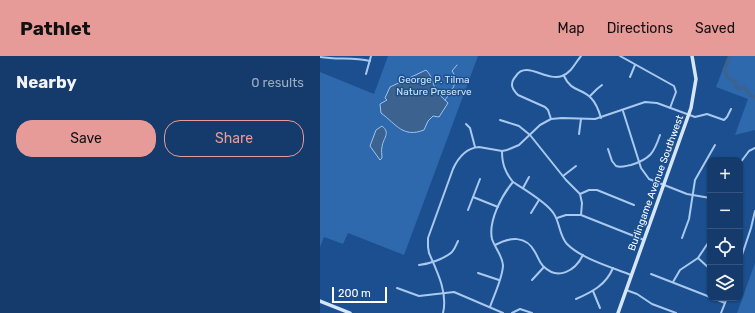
<!DOCTYPE html>
<html lang="en">
<head>
<meta charset="utf-8">
<style>
  body { margin:0; font-family:Rubik,sans-serif; background:#214673; color:#f1f3f6 }
  .controls { position:absolute; right:12px; bottom:12px; display:grid; overflow:hidden; border-radius:8px; box-shadow:0 1px 3px #0004 }
  .controls button { width:36px; height:36px; display:grid; place-items:center; padding:0; border:0; border-bottom:1px solid #33557e; background:#143b6b; color:#f1f3f6; font:20px sans-serif }
  .scale { position:absolute; left:12px; bottom:10px; width:55px; box-sizing:border-box; padding-left:4px; border:2px solid #fff; border-top:0; font-size:11px; line-height:14px; white-space:nowrap; color:#fff; -webkit-text-stroke:3px #1b4f8f; paint-order:stroke }
  .list { margin:0; padding:0; list-style:none }
  h2 { display:flex; justify-content:space-between; align-items:center; height:52px; margin:0; padding:0 16px; font-size:17px }
  h2 small { font-size:13px; font-weight:400; color:#9dadc1 }
  .actions { display:flex; gap:8px; padding:12px 16px }
  .actions a { flex:1; padding:9px 0; border:1px solid #e69b98; border-radius:16px; text-align:center; font-size:14px; color:#e69b98 }
  .actions .main { background:#e69b98; color:#111 }
  .icon { flex:none; width:22px; height:22px; fill:none; stroke:currentColor; stroke-width:2; stroke-linecap:round; stroke-linejoin:round }
  .map { position:relative; flex:none; width:435px; height:257px; overflow:hidden }
  header { display:flex; align-items:center; gap:24px; box-sizing:border-box; height:56px; padding:0 20px; background:#e69b98; color:#111 }
  header strong { font-size:19px }
  nav { display:flex; gap:22px; margin-inline-start:auto; font-size:14px }
  main { display:flex }
  aside { flex:1; background:#143b6b }
  .map>svg:first-child { display:block }
</style>
</head>
<body>
<header>
<strong>Pathlet</strong>
<nav><a>Map</a><a>Directions</a><a>Saved</a></nav>
</header>
<main>
<aside>
<h2>Nearby<small>0 results</small></h2>
<ul class="list">
</ul>
<div class="actions"><a class="main">Save</a><a>Share</a></div>
</aside>
<div class="map">
<svg width="435" height="257" viewBox="0 0 435 257">
  <rect width="100%" height="100%" fill="#1b4f8f"/>
  <g fill="#2e69ad">
    <path d="M 68,0 L 158,0 L 84,199 L 28,177 L 23,188 L 4,181 L 0,191 L 0,16 L 54,38 Z"/>
    <path d="M 408,0 L 435,0 L 435,74 L 415,79 L 428,43 L 396,31 Z"/>
    <path d="M 435,207 L 435,257 L 417,257 Z"/>
  </g>
  <g fill="#3c6290" stroke="#9cc4f0">
    <path d="M 106,14 C 112,20 112,25 115,32 C 118,38 123,42 128,47 L 119,61 L 113,60 L 108,65 L 104,74 C 83,82 77,69 61,57 L 60,48 L 67,44 L 65,42 L 70,31 Z"/>
    <path d="M 62,70 C 71,77 63,82 62,91 C 61,95 62,98 62,102 L 60,104 L 50,90 L 56,74 Z"/>
  </g>
  <g fill="none" stroke-linecap="round" stroke-linejoin="round">
    <path stroke="#9cc4f0" stroke-width="1" d="M 125,44 C 131,36 140,25 132,15 L 137,9"/>
    <path stroke="#3c6290" stroke-width="3.5" d="M 410,0 L 404,14 L 408,22 L 415,25 L 416,31 L 419,33 L 424,31 L 430,39 L 435,41"/>
    <g stroke="#a9c9ee" stroke-width="2">
      <path d="M 300,0 L 354,30 L 356,36 L 350,52"/>
      <path d="M 0,1 C 17,4 33,1 50,5"/>
      <path d="M 46,18 L 51,0"/>
      <path d="M 244,20 C 251,36 262,32 271,42 C 276,47 279,55 281,62"/>
      <path d="M 310,21 L 315,9"/>
      <path d="M 270,40 L 277,33 L 282,29"/>
      <path d="M 303,55 L 321,112 L 329,123 L 367,138 L 390,142"/>
      <path d="M 231,63 L 228,54 L 225,51 L 198,39 C 195,36 192,33 192,29 C 192,25 194,22 196,20 C 206,4 227,26 242,20 C 252,16 255,7 261,0"/>
      <path d="M 180,64 L 199,70 L 210,79 L 246,124 L 260,138 L 262,147 L 261,159"/>
      <path d="M 146,68 L 150,72 L 155,91"/>
      <path d="M 259,78 L 261,63"/>
      <path d="M 288,93 L 292,105 L 296,110 C 301,112 305,110 311,109 C 330,103 334,97 340,79"/>
      <path d="M 182,95 C 182,108 185,116 193,126 C 204,133 228,147 234,158 C 240,167 239,179 247,188 C 262,203 291,211 311,219"/>
      <path d="M 420,107 L 429,95 L 435,92"/>
      <path d="M 243,120 L 256,110"/>
      <path d="M 203,132 L 209,121"/>
      <path d="M 260,138 L 269,134 L 277,134 L 314,149"/>
      <path d="M 153,141 L 178,151"/>
      <path d="M 148,154 L 160,123"/>
      <path d="M 211,157 L 219,144"/>
      <path d="M 237,162 L 246,159 L 261,159 L 324,184"/>
      <path d="M 362,182 L 369,163 L 375,124 L 395,89"/>
      <path d="M 175,189 C 190,181 206,179 215,196 C 218,201 219,206 223,210 C 238,225 255,215 263,199"/>
      <path d="M 378,202 L 390,213"/>
      <path d="M 420,205 L 431,172 L 435,155"/>
      <path d="M 99,209 C 109,208 124,203 132,196 C 135,193 136,189 138,185"/>
      <path d="M 158,217 L 179,224"/>
      <path d="M 331,218 L 390,241"/>
      <path d="M 212,224 L 224,211"/>
      <path d="M 353,226 L 360,214 L 378,202 L 390,184"/>
      <path d="M 77,232 L 99,240 L 134,236 L 183,257"/>
      <path d="M 306,234 L 317,238 L 332,248 L 356,257"/>
      <path d="M 273,235 L 280,252"/>
      <path d="M 393,242 L 405,247"/>
      <path d="M 256,243 C 272,236 286,229 293,212"/>
      <path d="M 170,251 C 174,239 183,221 183,209 C 182,199 175,192 172,183 C 168,165 182,139 193,126"/>
      <path d="M 123,257 C 128,237 117,215 109,197 L 108,191 L 108,182 L 133,113 C 138,102 146,92 159,91 L 182,95 L 187,94 L 199,89 L 220,69 L 231,63 L 242,62 L 275,63 L 325,46 L 337,47 L 375,61 L 387,58 L 404,64 L 407,61 L 411,53"/>
      <path d="M 192,257 L 200,253 L 212,257"/>
      <path d="M 401,257 L 407,242"/>
    </g>
    <g stroke="#d6e6fa" stroke-width="3.5">
      <path d="M 0,245 L 30,257"/>
      <path d="M 298,257 L 371,52 L 376,23 L 372,0"/>
    </g>
  </g>
  <g text-anchor="middle" dominant-baseline="central" stroke-width="3" stroke-linejoin="round" paint-order="stroke">
    <g font-size="10" fill="#cfe3fa" stroke="#1b4f8f">
      <text x="114" y="24">George P. Tilma<tspan x="114" dy="12">Nature Preserve</tspan></text>
    </g>
    <g font-size="10" fill="#fff" stroke="#1b4f8f">
      <text transform="translate(336 127) rotate(-70)">Burlingame Avenue Southwest</text>
    </g>
  </g>
</svg>
<div class="controls">
<button>+</button>
<button>−</button>
<button><svg class="icon" aria-label="locate" viewBox="0 0 24 24"><circle cx="12" cy="12" r="6"/><path d="M12 2v4M12 18v4M2 12h4M18 12h4"/></svg></button>
<button><svg class="icon" aria-label="layers" viewBox="0 0 24 24"><path d="M12 4l9 5-9 5-9-5zM3 14l9 5 9-5"/></svg></button>
</div>
<div class="scale">200 m</div>
</div>
</main>
</body>
</html>
